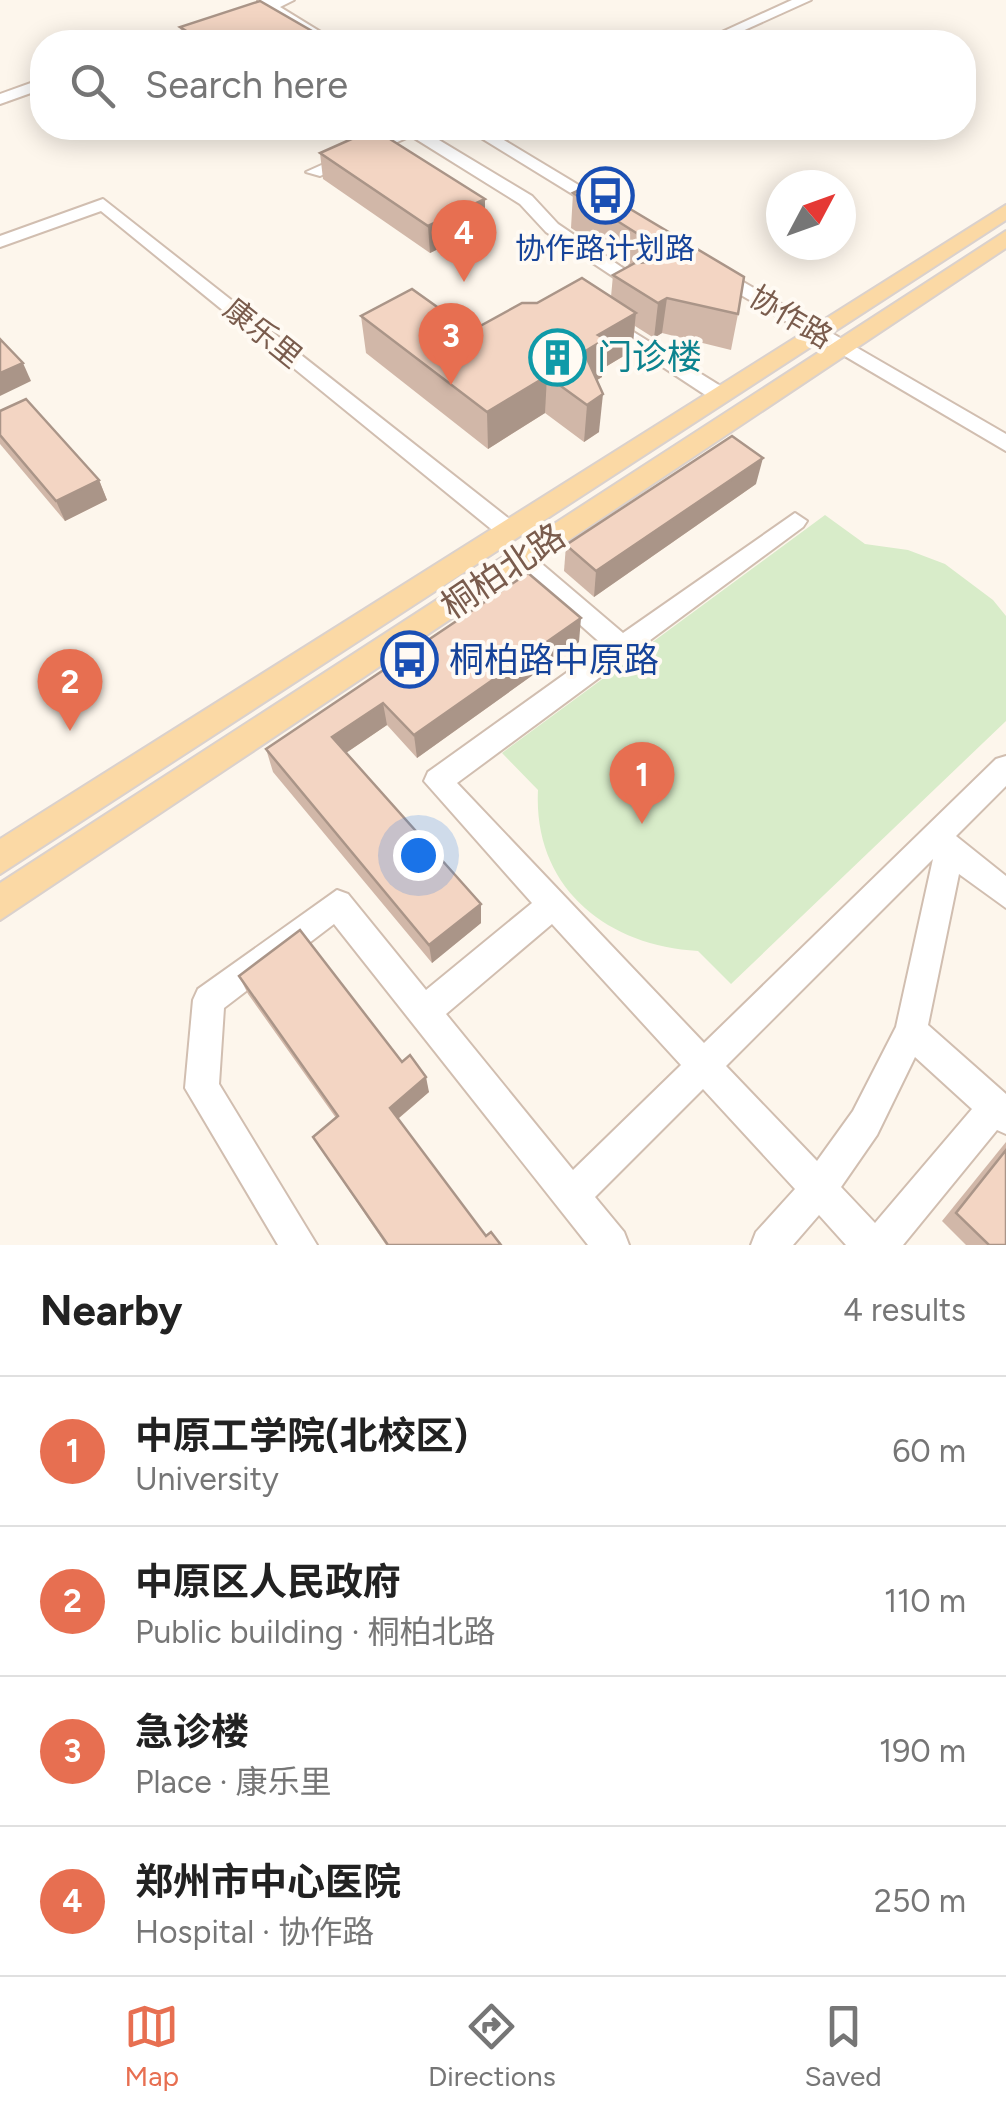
<!DOCTYPE html>
<html lang="en">
<head>
<meta charset="utf-8">
<style>
  body { margin:0; font-family:Figtree,"Noto Sans SC",sans-serif; background:#f2f2f2; color:#222 }
  .compass { position:absolute; left:766px; top:170px; width:90px; height:90px; border-radius:50%; background:#fff; box-shadow:0 5px 25px #0003; rotate:49deg }
  .you { position:absolute; left:418px; top:855px; width:35px; height:35px; margin:-25px; border:8px solid #fff; border-radius:50%; background:#1a73e8; box-shadow:0 0 0 15px #1a73e833 }
  .badge { display:grid; place-items:center; width:65px; height:65px; border-radius:50%; background:#e76f51; color:#fff; font-size:32px; font-weight:700 }
  .pin { position:absolute; translate:-50% -82px; filter:drop-shadow(0 2px 5px #0008) }
  .pin::after { content:''; position:absolute; top:52px; width:35px; height:30px; background:inherit; clip-path:polygon(0 0,100% 0,50% 100%) }
  .list { margin:0; padding:0; list-style:none }
  h2 { display:flex; justify-content:space-between; align-items:center; height:130px; margin:0; padding:0 40px; font-size:42px }
  h2 small { font-size:32px; font-weight:400; color:#767676 }
  .list li { display:grid; grid-template-columns:65px 1fr auto; gap:30px; align-items:center; box-sizing:border-box; height:150px; padding:0 40px; border-top:2px solid #e0e0e0 }
  .list b { display:block; font-size:38px; white-space:nowrap }
  .list p { margin:0; font-size:32px; white-space:nowrap; color:#767676 }
  .list em { font-size:32px; font-style:normal; color:#767676 }
  .icon { flex:none; width:55px; height:55px; fill:none; stroke:currentColor; stroke-width:2; stroke-linecap:round; stroke-linejoin:round }
  .map { position:relative; flex:none; width:1006px; height:1245px; overflow:hidden }
  .search { position:absolute; background:#fff; box-shadow:0 5px 25px #0003; left:30px; right:30px; top:30px; height:110px; display:flex; align-items:center; gap:25px; box-sizing:border-box; padding:0 35px; border-radius:40px; color:#767676; font-size:38px }
  .sheet { height:730px; background:#fff }
  nav { display:flex; justify-content:space-around; align-items:center; box-sizing:border-box; height:140px; border-top:2px solid #e0e0e0; background:#fff; font-size:28px; color:#767676 }
  nav a { display:grid; justify-items:center; gap:5px }
  nav .on { color:#e76f51 }
  .map>svg:first-child { display:block }
</style>
</head>
<body>
<div class="map">
<svg width="1006" height="1245" viewBox="0 0 1006 1245">
  <rect width="100%" height="100%" fill="#fdf6ec"/>
  <path fill="#d8ecc9" d="M 825,515 L 865,544 L 908,550 L 945,564 L 993,600 L 1006,616 L 1006,721 L 731,984 L 698,951 C 606,946 533,887 538,790 L 502,753 Z"/>
  <g fill="none" stroke-linecap="round" stroke-linejoin="round">
    <defs>
      <g id="minor">
        <path d="M 258,0 L 294,0 L 280,7 L 337,42 L 320,42 L 267,11 L 176,42 L 156,42 L 258,5 Z"/>
        <path d="M 792,0 L 811,0 L 718,42 L 700,42 Z"/>
        <path d="M 42,79 L 42,89 L 0,104 L 0,94 Z"/>
        <path d="M 404,128 L 419,128 L 532,196 L 558,224 L 645,283 L 635,292 L 621,292 L 619,288 L 623,283 L 546,232 L 520,204 L 411,136 L 320,176 L 306,172 Z"/>
        <path d="M 465,128 L 484,128 L 615,207 L 600,211 Z"/>
        <path d="M 103,199 L 517,525 L 521,531 L 517,537 L 501,537 L 101,211 L 0,247 L 0,236 Z"/>
        <path d="M 714,265 L 1006,434 L 1006,451 L 707,275 L 707,267 Z"/>
        <path d="M 606,315 L 727,390 L 730,395 L 727,400 L 713,400 L 599,325 L 596,321 Z"/>
        <path d="M 795,513 L 807,521 L 803,527 L 457,783 L 704,1043 L 996,759 L 1006,756 L 1006,786 L 956,836 L 1006,876 L 1006,908 L 959,874 L 928,1025 L 1006,1094 L 1006,1134 L 997,1130 L 903,1245 L 846,1245 L 819,1215 L 793,1245 L 751,1245 L 756,1232 L 795,1189 L 703,1089 L 595,1197 L 624,1232 L 629,1245 L 588,1245 L 334,924 L 224,1008 L 219,1084 L 317,1245 L 278,1245 L 185,1088 L 193,1000 L 198,989 L 337,890 L 348,894 L 426,990 L 532,903 L 424,781 L 428,772 L 604,646 L 513,565 L 509,559 L 513,553 L 529,553 L 623,633 ZM 933,859 L 896,1027 L 853,1111 L 817,1161 L 726,1066 ZM 552,924 L 681,1065 L 573,1170 L 446,1014 ZM 915,1057 L 972,1109 L 875,1223 L 841,1187 L 877,1135 Z"/>
      </g>
      <g id="major">
        <path d="M 1006,205 L 1006,220 L 0,874 L 0,839 Z"/>
        <path d="M 1006,231 L 1006,248 L 0,920 L 0,883 Z"/>
      </g>
    </defs>
    <use href="#minor" stroke="#d1beb0" stroke-width="4"/>
    <use href="#major" stroke="#dad1cd" stroke-width="4"/>
    <use href="#minor" fill="#fff" fill-rule="evenodd"/>
    <use href="#major" fill="#fbd9a5" fill-rule="evenodd"/>
  </g>
  <g fill="#d1b7a8">
    <path d="M 260,1 L 331,42 L 184,42 L 180,27 Z"/>
    <path d="M 348,128 L 389,128 L 379,132 L 485,199 L 485,226 L 430,253 L 323,179 L 320,153 L 360,135 Z"/>
    <path d="M 590,185 L 738,314 L 731,350 L 662,333 L 654,338 L 635,326 L 632,351 L 602,369 L 602,377 L 597,380 L 599,432 L 584,442 L 545,413 L 488,449 L 366,353 L 361,316 L 471,331 L 611,297 L 613,275 L 630,266 L 571,228 L 573,193 Z"/>
    <path d="M 0,411 L 99,480 L 107,500 L 65,521 L 0,444 Z"/>
    <path d="M 756,484 L 594,597 L 564,571 L 566,545 Z"/>
    <path d="M 528,573 L 579,642 L 417,758 L 387,725 L 346,753 L 481,923 L 432,963 L 273,772 L 266,749 Z"/>
    <path d="M 239,976 L 402,1062 L 429,1092 L 398,1119 L 486,1236 L 501,1245 L 386,1245 L 313,1137 L 336,1118 L 248,994 Z"/>
    <path d="M 1006,1142 L 1006,1245 L 966,1245 L 942,1221 Z"/>
  </g>
  <g fill="#aa9588">
    <path d="M 285,35 L 286,42 L 264,42 Z"/>
    <path d="M 363,128 L 389,128 L 364,138 Z"/>
    <path d="M 485,199 L 485,226 L 430,253 L 428,226 Z"/>
    <path d="M 667,298 L 662,333 L 654,338 L 658,303 Z"/>
    <path d="M 636,313 L 632,351 L 602,369 L 602,377 L 581,390 L 584,352 L 598,335 Z"/>
    <path d="M 23,363 L 31,381 L 0,396 L 0,373 Z"/>
    <path d="M 547,376 L 545,413 L 488,449 L 487,412 Z"/>
    <path d="M 603,394 L 599,432 L 584,442 L 587,405 Z"/>
    <path d="M 763,458 L 756,484 L 594,597 L 596,571 Z"/>
    <path d="M 99,480 L 107,500 L 65,521 L 56,501 Z"/>
    <path d="M 581,618 L 579,642 L 417,758 L 414,735 Z"/>
    <path d="M 383,703 L 387,725 L 337,759 L 332,737 Z"/>
    <path d="M 481,904 L 481,923 L 432,963 L 429,945 Z"/>
    <path d="M 426,1077 L 429,1092 L 394,1122 L 390,1108 Z"/>
  </g>
  <g fill="#f3d5c3" stroke="#aa9588" stroke-width="2.5">
    <path d="M 260,1 L 331,42 L 297,42 L 285,35 L 264,42 L 204,42 L 180,27 Z"/>
    <path d="M 374,129 L 485,199 L 428,226 L 320,153 Z"/>
    <path d="M 590,185 L 744,277 L 738,314 L 667,298 L 658,303 L 613,275 L 635,263 L 669,261 L 651,249 L 649,241 L 573,193 Z"/>
    <path d="M 582,278 L 636,313 L 598,335 L 605,339 L 584,352 L 603,394 L 587,405 L 547,376 L 487,412 L 361,316 L 412,289 L 471,331 L 522,303 L 537,303 Z"/>
    <path d="M 0,339 L 23,363 L 0,373 Z"/>
    <path d="M 26,399 L 99,480 L 56,501 L 0,435 L 0,411 Z"/>
    <path d="M 732,436 L 763,458 L 596,571 L 566,545 Z"/>
    <path d="M 528,573 L 581,618 L 414,735 L 383,703 L 332,737 L 481,904 L 429,945 L 266,749 Z"/>
    <path d="M 300,930 L 402,1062 L 410,1055 L 426,1077 L 390,1108 L 486,1236 L 491,1232 L 501,1245 L 388,1245 L 313,1137 L 338,1116 L 239,976 Z"/>
    <path d="M 1006,1150 L 1006,1245 L 989,1245 L 956,1213 Z"/>
  </g>
  <defs>
    <symbol id="bus-ring" viewBox="-11 -11 22 22"><circle r="9.5" fill="#fffaf3" stroke="#1a4fb4" stroke-width="1.5"/><path d="M-5-6H5V4H4V6H2V4H-2V6H-4V4H-5ZM-3.5-4V0h7V-4ZM-3.5 1.2v1.5H-2V1.2ZM2 1.2v1.5H3.5V1.2Z" fill="#1a4fb4"/></symbol>
    <symbol id="building-ring" viewBox="-11 -11 22 22"><circle r="9.5" fill="#fffaf3" stroke="#0f9aa8" stroke-width="1.5"/><path d="M-4-6H4V6H1V3H-1V6H-4ZM-2.5-4.3h1.7v1.8h-1.7ZM.8-4.3h1.7v1.8H.8ZM-2.5-1h1.7V.8h-1.7ZM.8-1h1.7V.8H.8Z" fill="#0f9aa8"/></symbol>
  </defs>
  <g fill-rule="evenodd">
    <use href="#bus-ring" x="574" y="164" width="63" height="63"/>
    <use href="#building-ring" x="526" y="326" width="63" height="63"/>
    <use href="#bus-ring" x="378" y="628" width="63" height="63"/>
  </g>
  <g text-anchor="middle" dominant-baseline="central" stroke-width="8" stroke-linejoin="round" paint-order="stroke">
    <g font-size="30" fill="#164399" stroke="#fffaf3">
      <text x="605" y="248">协作路计划路</text>
    </g>
    <g font-size="30" fill="#7a5c4d" stroke="#fffaf3">
      <text transform="translate(791 317) rotate(31)">协作路</text>
      <text transform="translate(263 333) rotate(39)">康乐里</text>
    </g>
    <g font-size="35" fill="#0d838f" stroke="#fffaf3" text-anchor="start">
      <text x="597" y="357">门诊楼</text>
    </g>
    <g font-size="35" fill="#7a5c4d" stroke="#fffaf3">
      <text transform="translate(503 571) rotate(-34)">桐柏北路</text>
    </g>
    <g font-size="35" fill="#164399" stroke="#fffaf3" text-anchor="start">
      <text x="449" y="660">桐柏路中原路</text>
    </g>
  </g>
</svg>
<svg class="compass" viewBox="-18 -18 36 36"><path d="M0-13l5 13h-10z" fill="#e53935"/><path d="M0 13l5-13h-10z" fill="#767676"/></svg>
<div class="you"></div>
<div class="pin badge" style="left:642px;top:824px">1</div>
<div class="pin badge" style="left:70px;top:731px">2</div>
<div class="pin badge" style="left:451px;top:385px">3</div>
<div class="pin badge" style="left:464px;top:282px">4</div>
<div class="search"><svg class="icon" aria-label="search" viewBox="0 0 24 24"><circle cx="10" cy="10" r="6"/><path d="M15 15l6 6"/></svg>Search here</div>
</div>
<section class="sheet">
<h2>Nearby<small>4 results</small></h2>
<ul class="list">
<li><span class="badge">1</span><div><b>中原工学院(北校区)</b><p>University</p></div><em>60 m</em></li>
<li><span class="badge">2</span><div><b>中原区人民政府</b><p>Public building · 桐柏北路</p></div><em>110 m</em></li>
<li><span class="badge">3</span><div><b>急诊楼</b><p>Place · 康乐里</p></div><em>190 m</em></li>
<li><span class="badge">4</span><div><b>郑州市中心医院</b><p>Hospital · 协作路</p></div><em>250 m</em></li>
</ul>
</section>
<nav>
<a class="on"><svg class="icon" aria-label="map" viewBox="0 0 24 24"><path d="M3 6l6-2 6 2 6-2v14l-6 2-6-2-6 2zM9 4v14M15 6v14"/></svg>Map</a>
<a><svg class="icon" aria-label="directions" viewBox="0 0 24 24"><path d="M12 3l9 9-9 9-9-9zM9 14v-3h6M13 9l2 2-2 2"/></svg>Directions</a>
<a><svg class="icon" aria-label="saved" viewBox="0 0 24 24"><path d="M7 4h10v16l-5-4-5 4z"/></svg>Saved</a>
</nav>
</body>
</html>
